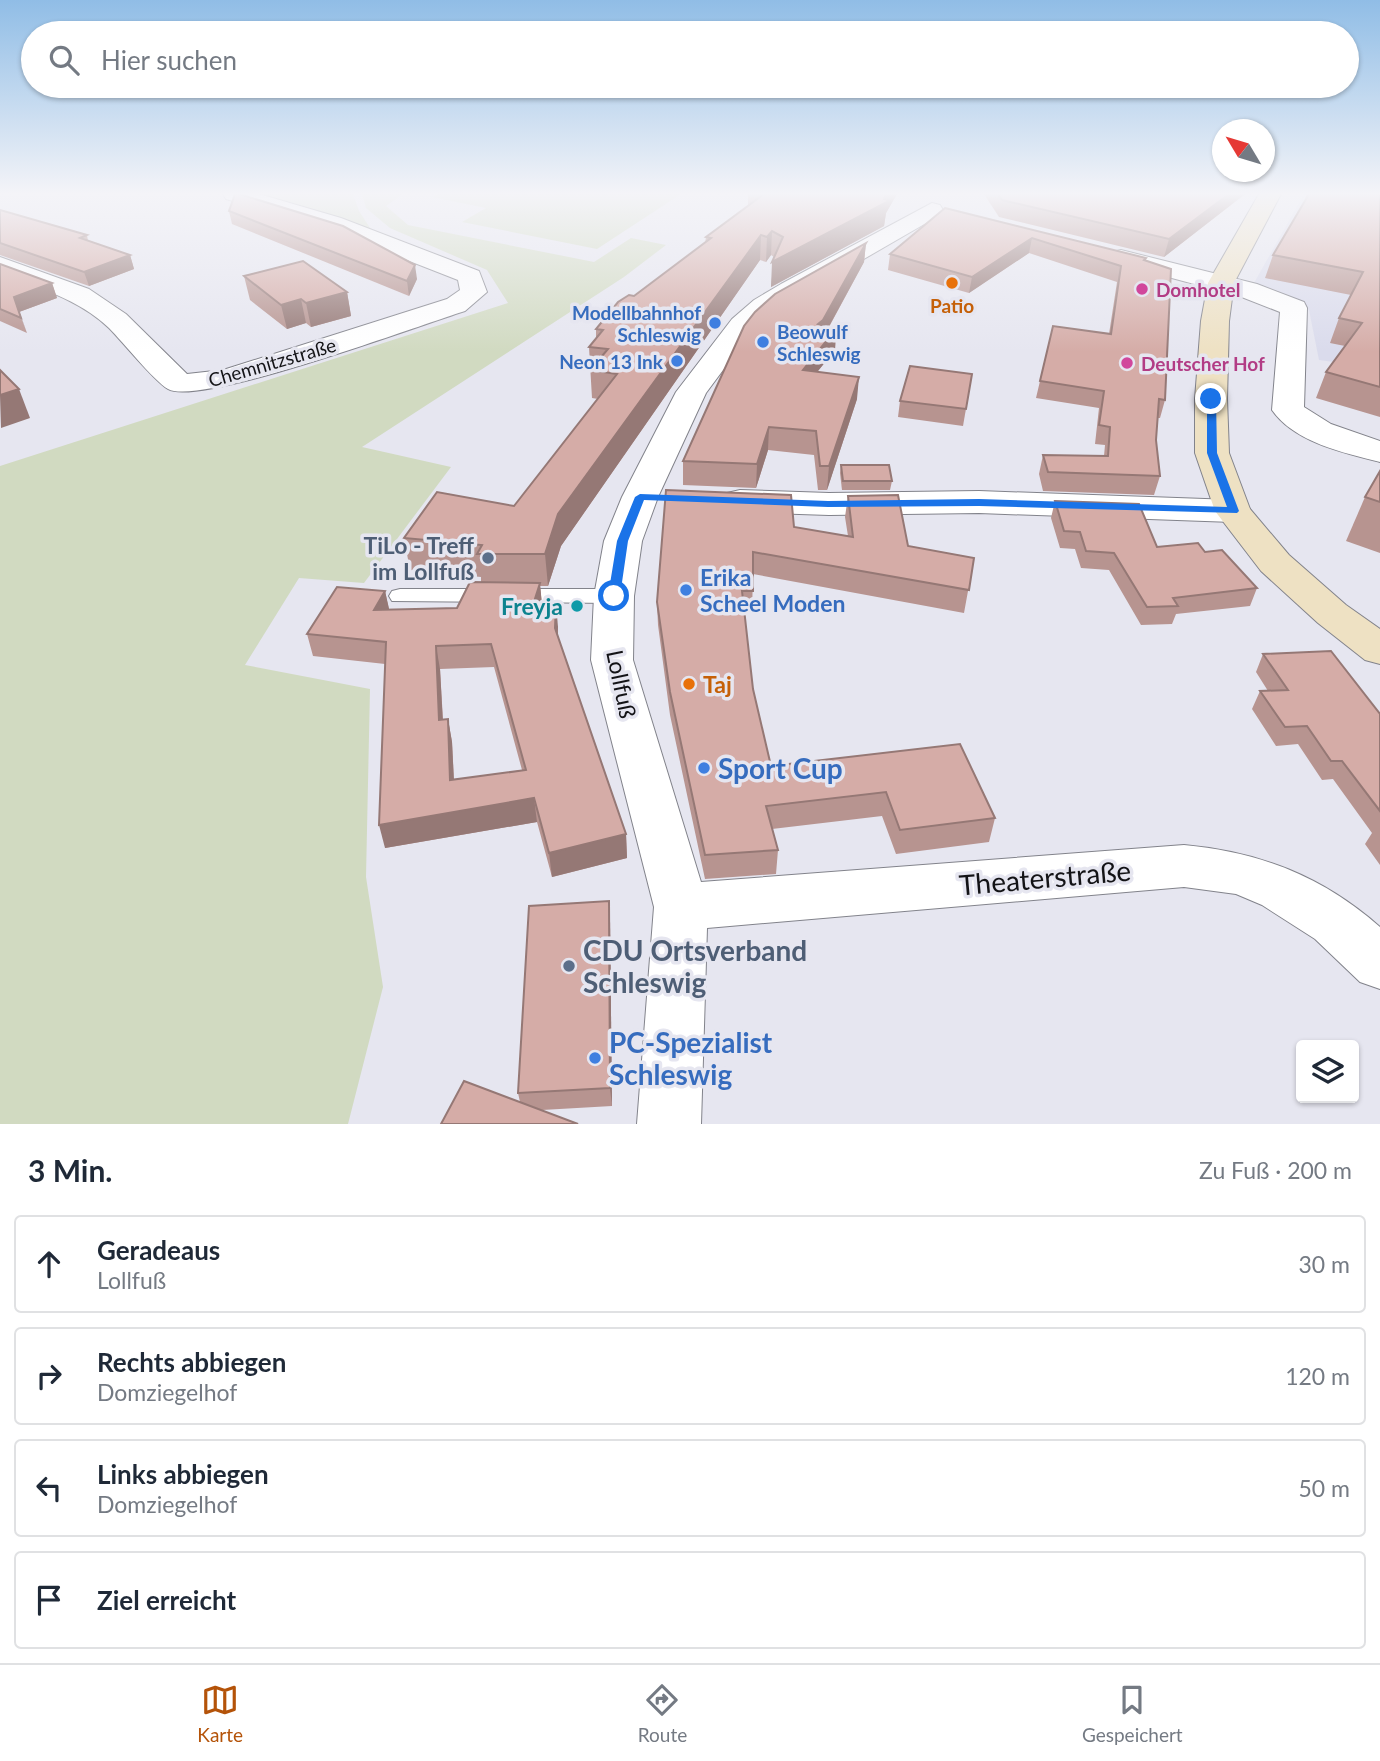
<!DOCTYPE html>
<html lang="de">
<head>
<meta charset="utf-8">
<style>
  body { margin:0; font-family:Lato,sans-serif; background:#f6f6f7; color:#1f2937 }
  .controls { position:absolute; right:21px; bottom:21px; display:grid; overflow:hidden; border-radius:7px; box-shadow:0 2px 5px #0004 }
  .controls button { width:63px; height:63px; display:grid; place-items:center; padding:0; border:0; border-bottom:2px solid #e0e1e3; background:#fff; color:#1f2937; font:35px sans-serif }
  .compass { position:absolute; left:1212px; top:119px; width:63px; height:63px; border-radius:50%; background:#fff; box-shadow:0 2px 5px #0004; rotate:308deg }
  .stop { position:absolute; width:21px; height:21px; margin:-16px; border:5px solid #1a73e8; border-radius:50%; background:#fff }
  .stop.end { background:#1a73e8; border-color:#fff; box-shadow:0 2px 7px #0008 }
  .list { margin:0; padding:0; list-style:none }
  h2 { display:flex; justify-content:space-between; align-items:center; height:91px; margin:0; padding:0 28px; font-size:30px }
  h2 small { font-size:23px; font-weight:400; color:#747a83 }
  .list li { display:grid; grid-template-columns:46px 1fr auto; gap:21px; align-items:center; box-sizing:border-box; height:98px; margin:0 14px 14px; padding:0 14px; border:2px solid #e0e1e3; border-radius:7px }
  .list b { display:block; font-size:26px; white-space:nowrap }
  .list p { margin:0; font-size:23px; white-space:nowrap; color:#747a83 }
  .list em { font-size:23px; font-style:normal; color:#747a83 }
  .icon { flex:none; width:38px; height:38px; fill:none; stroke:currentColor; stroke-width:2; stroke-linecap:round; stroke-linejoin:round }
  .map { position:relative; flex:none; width:1380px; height:1124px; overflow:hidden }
  .search { position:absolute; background:#fff; box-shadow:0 2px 5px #0004; left:21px; right:21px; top:21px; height:77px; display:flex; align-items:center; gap:18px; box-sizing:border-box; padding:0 24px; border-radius:38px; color:#747a83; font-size:26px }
  .sheet { height:539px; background:#fff }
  nav { display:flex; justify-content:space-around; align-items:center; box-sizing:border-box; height:98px; border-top:2px solid #e0e1e3; background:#fff; font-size:19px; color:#747a83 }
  nav a { display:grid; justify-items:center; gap:4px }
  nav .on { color:#b45309 }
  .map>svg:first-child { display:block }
</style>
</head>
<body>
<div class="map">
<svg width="1380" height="1124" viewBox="0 0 1380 1124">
  <rect width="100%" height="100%" fill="#e6e6f0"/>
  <path fill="#dadbec" d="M 1304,194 L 1380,194 L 1380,368 L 1319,360 L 1309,310 L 1254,283 Z"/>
  <g fill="#d1dac1">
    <path d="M 258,194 L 353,194 L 359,211 L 372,231 Z"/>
    <path d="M 362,194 L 403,194 L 386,206 L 408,225 L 594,262 L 631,238 L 666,245 L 624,277 L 362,447 L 451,467 L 364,583 L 299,578 L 245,665 L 370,689 L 366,877 L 383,987 L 348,1124 L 0,1124 L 0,466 L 508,303 L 487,270 L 390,228 L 366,208 Z"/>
    <path d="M 438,194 L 681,194 L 597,249 L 462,222 L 486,208 L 432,197 Z"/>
  </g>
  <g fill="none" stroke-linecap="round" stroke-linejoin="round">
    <defs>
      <path id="lane" d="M 400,589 L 614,589 L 622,591 L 625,596 L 622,601 L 614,603 L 392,601 L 389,596 L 392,591 Z"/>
      <g id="street">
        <path d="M 223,194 L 259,194 L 341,218 L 479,271 L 487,292 L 465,311 C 420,325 200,407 168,389 C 154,381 123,342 109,328 C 79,299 38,288 0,273 L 0,257 L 89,289 L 126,314 L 187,374 L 223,370 L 447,299 L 460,290 L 458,280 L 325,228 L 226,199 Z"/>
        <path d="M 932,203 L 940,205 L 943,210 L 940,215 L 772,312 L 752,331 L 706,393 L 658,497 L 642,541 L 634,596 L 633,660 L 701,882 L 1184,845 C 1260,852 1322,876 1380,927 L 1380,989 L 1360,982 L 1315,939 L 1262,905 L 1236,894 L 1184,887 L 707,928 L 701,1124 L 637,1124 L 654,907 L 591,660 L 594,596 L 604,541 L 622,497 L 676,392 L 732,319 L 754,300 L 781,284 Z"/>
        <path d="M 1121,250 L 1257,284 L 1304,302 L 1307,308 L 1304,407 L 1331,424 L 1380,441 L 1380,462 C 1344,453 1294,442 1272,410 L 1280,312 L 1239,296 L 1112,262 L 1109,257 L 1112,252 Z"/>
        <path d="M 740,490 L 829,493 L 979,491 L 1233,500 L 1246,503 L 1251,511 L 1246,519 L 1233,522 L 979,513 L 829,515 L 740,512 L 727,509 L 722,501 L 727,493 Z"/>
      </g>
      <path id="secondary" d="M 1259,194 L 1281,194 L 1234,283 L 1229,321 L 1227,399 L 1229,453 L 1250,509 L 1289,555 L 1346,605 L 1380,629 L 1380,664 L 1365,660 L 1318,623 L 1261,571 L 1215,511 L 1195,453 L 1195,399 L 1201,321 L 1208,283 Z"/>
    </defs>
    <use href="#lane" stroke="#82838b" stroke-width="2"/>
    <use href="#street" stroke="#82838b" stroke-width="2"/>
    <use href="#secondary" stroke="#82838b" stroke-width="2"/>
    <use href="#lane" fill="#fff" fill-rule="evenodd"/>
    <use href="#street" fill="#fff" fill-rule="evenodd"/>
    <use href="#secondary" fill="#eee1c3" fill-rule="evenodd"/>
  </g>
  <g fill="#b79490" fill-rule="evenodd">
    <path d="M 748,194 L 897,194 L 886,213 L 884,226 L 771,287 L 774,257 L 771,255 L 766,262 L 760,260 L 561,546 L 548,586 L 540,586 L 542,605 L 558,627 L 558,636 L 626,834 L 627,858 L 552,877 L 537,822 L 385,848 L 385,664 L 313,656 L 307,634 L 385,591 L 389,610 L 457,608 L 481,582 L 481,577 L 410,570 L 404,538 L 514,506 L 598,399 L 592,398 L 589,347 L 596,338 L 596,329 L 634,296 L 705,243 L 706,237 L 749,206 L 748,205 ZM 494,667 L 522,770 L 454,780 L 452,742 L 448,719 L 443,720 L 440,669 Z"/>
    <path d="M 984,194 L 1245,194 L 1164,257 L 999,217 Z"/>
    <path d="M 1307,194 L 1380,194 L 1380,417 L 1316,398 L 1326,372 L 1345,346 L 1330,343 L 1339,318 L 1351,295 L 1265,278 L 1273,255 L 1304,202 Z"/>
    <path d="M 945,208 L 1146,258 L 1146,261 L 1165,400 L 1160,418 L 1158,418 L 1156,440 L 1160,476 L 1154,495 L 1043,491 L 1039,474 L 1043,455 L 1104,456 L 1105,445 L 1095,444 L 1099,408 L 1036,398 L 1040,381 L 1109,334 L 1117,282 L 1029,253 L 969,293 L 888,270 L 890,254 Z"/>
    <path d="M 0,210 L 87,235 L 88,241 L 130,255 L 134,269 L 89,286 L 0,255 Z"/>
    <path d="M 229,211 L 417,279 L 409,296 L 232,224 Z"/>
    <path d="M 866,243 L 864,262 L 829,327 L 836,329 L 835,350 L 817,372 L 857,399 L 827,490 L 818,490 L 814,455 L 768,450 L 756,488 L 683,485 L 683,461 Z"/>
    <path d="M 0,264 L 52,283 L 57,298 L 19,312 L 27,333 L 0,321 Z"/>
    <path d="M 244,276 L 347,292 L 351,316 L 311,327 L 306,323 L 287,329 L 250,300 Z"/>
    <path d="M 972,374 L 963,426 L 898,417 L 900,401 Z"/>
    <path d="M 841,465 L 892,481 L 890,490 L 842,490 L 840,473 Z"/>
    <path d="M 1380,471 L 1380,553 L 1346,541 L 1365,497 Z"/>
    <path d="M 848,496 L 908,546 L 974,558 L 964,613 L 753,574 L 752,613 L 744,613 L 753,689 L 771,766 L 995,818 L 989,842 L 896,854 L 882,816 L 772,829 L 778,850 L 776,874 L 705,879 L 670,715 L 658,625 L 657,602 L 794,527 L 848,536 L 845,517 Z"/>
    <path d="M 1055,501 L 1157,547 L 1257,588 L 1250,606 L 1176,614 L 1172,624 L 1141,625 L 1109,570 L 1081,568 L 1075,549 L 1060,548 L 1051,518 Z"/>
    <path d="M 1263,654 L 1380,714 L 1380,865 L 1365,844 L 1372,833 L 1333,779 L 1322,780 L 1298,744 L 1276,746 L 1252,709 L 1260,691 L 1268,691 L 1256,672 Z"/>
    <path d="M 609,901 L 610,920 L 612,1106 L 542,1110 L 520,1102 L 518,1093 Z"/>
  </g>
  <g fill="#957875">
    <path d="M 886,194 L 897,194 L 886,213 L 884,226 L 771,287 L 772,262 L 884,199 Z"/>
    <path d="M 1229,194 L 1245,194 L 1164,257 L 1169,239 Z"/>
    <path d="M 772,231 L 771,255 L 766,262 L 767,237 Z"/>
    <path d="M 761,235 L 760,260 L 561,546 L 548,586 L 545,554 L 558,514 Z"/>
    <path d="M 1032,238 L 1029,253 L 969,293 L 972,277 Z"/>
    <path d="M 866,243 L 864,262 L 821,341 L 818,324 Z"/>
    <path d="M 130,255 L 134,269 L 89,286 L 84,272 Z"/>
    <path d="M 415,265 L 417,279 L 409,296 L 407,281 Z"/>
    <path d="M 52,283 L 57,298 L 19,312 L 27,333 L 14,297 Z"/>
    <path d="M 347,292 L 351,316 L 311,327 L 306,303 Z"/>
    <path d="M 301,299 L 306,323 L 287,329 L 281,305 Z"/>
    <path d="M 836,329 L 835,350 L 801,392 L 803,370 Z"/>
    <path d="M 859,377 L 857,399 L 827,490 L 829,466 Z"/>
    <path d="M 19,389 L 30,418 L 1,428 L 0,395 Z"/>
    <path d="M 769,427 L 768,450 L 756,488 L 757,464 Z"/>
    <path d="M 540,583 L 542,605 L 533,605 Z"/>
    <path d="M 385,591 L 390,613 L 374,610 Z"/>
    <path d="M 556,604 L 558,627 L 557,650 L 555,628 Z"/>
    <path d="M 436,646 L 440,669 L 444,744 L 439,720 Z"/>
    <path d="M 448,719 L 452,742 L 455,804 L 450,780 Z"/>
    <path d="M 534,798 L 537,822 L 385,848 L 379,825 Z"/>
    <path d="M 626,834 L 627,858 L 552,877 L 549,853 Z"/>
    <path d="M 609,901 L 610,920 L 612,1106 L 610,1088 Z"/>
  </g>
  <g fill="#d5aca7" stroke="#957875" stroke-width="2" fill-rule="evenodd">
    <path d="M 235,194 L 239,194 L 343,226 L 415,265 L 407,281 L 229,211 Z"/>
    <path d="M 764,194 L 886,194 L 884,199 L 888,200 L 887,202 L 772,262 L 783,237 L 772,231 L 767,237 L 761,235 L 558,514 L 545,554 L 477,554 L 482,545 L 404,538 L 437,492 L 514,506 L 617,374 L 590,370 L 608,349 L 589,347 L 603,330 L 596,329 L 618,302 L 629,295 L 634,296 L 711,238 L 706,237 Z"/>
    <path d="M 998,194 L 1229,194 L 1169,239 L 1002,200 Z"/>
    <path d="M 1309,194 L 1380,194 L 1380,387 L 1326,372 L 1362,323 L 1339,318 L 1363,272 L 1273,255 Z"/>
    <path d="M 945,208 L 1146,258 L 1144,260 L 1171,269 L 1165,400 L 1159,399 L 1156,440 L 1160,476 L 1048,472 L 1043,455 L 1108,456 L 1110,427 L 1099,425 L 1104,391 L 1040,381 L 1053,326 L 1111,334 L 1121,266 L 1032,238 L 972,277 L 890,254 Z"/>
    <path d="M 0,210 L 87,235 L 80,238 L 130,255 L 84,272 L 0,243 Z"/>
    <path d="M 866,243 L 823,320 L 818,324 L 836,329 L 803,370 L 859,377 L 829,466 L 820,466 L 816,431 L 769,427 L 757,464 L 683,461 L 744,326 L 755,312 L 775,294 Z"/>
    <path d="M 303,261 L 347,292 L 306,303 L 301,299 L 281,305 L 244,276 Z"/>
    <path d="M 0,264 L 52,283 L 14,297 L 21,318 L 0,309 Z"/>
    <path d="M 910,366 L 972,374 L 966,409 L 900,401 Z"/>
    <path d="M 0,370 L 19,389 L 0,395 Z"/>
    <path d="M 841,465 L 889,465 L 892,481 L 843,481 Z"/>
    <path d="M 1380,471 L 1380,502 L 1365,497 Z"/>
    <path d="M 666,490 L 791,495 L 794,527 L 853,537 L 848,496 L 898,495 L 908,546 L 974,558 L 969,590 L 753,552 L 753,591 L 742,591 L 753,689 L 771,766 L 960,744 L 995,818 L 900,830 L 886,792 L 766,806 L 778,850 L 705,855 L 670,692 L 657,602 Z"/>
    <path d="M 1055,501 L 1139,504 L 1157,547 L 1198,543 L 1205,552 L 1222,550 L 1257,588 L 1173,598 L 1178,606 L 1147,607 L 1114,553 L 1086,551 L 1080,532 L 1064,531 Z"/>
    <path d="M 470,582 L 540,583 L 533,605 L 556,604 L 555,628 L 626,834 L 549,853 L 534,798 L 379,825 L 386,642 L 307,634 L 337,587 L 385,591 L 374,610 L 457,608 ZM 491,644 L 526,770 L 450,780 L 448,719 L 439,720 L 436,646 Z"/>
    <path d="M 1331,651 L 1380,714 L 1380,811 L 1342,761 L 1331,761 L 1307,726 L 1285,727 L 1260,691 L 1288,690 L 1263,654 Z"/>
    <path d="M 609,901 L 610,1088 L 518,1093 L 529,906 Z"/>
    <path d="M 464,1081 L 578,1124 L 441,1124 Z"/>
  </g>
  <linearGradient id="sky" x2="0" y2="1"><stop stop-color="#90bde6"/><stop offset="0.55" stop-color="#f4f4f8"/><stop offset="1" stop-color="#f4f4f8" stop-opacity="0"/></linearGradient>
  <rect width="1380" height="352" fill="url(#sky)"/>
  <path fill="#1a73e8" d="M 1211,397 L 1216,399 L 1217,453 L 1239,511 L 1237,513 L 979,506 L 828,507 L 644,500 L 628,541 L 620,596 L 614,600 L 608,596 L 617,541 L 635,497 L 640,494 L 828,501 L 979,499 L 1227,507 L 1207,453 L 1207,399 Z"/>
  <g fill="#e8710a" stroke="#e6e6f0" stroke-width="2.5">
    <circle cx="952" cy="283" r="7"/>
    <circle cx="689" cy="684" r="7"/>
  </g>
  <g fill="#d1479c" stroke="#e6e6f0" stroke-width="2.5">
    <circle cx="1142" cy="289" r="7"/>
    <circle cx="1127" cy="363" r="7"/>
  </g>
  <g fill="#3f7fe0" stroke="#e6e6f0" stroke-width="2.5">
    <circle cx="715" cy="323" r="7"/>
    <circle cx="763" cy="342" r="7"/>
    <circle cx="677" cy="361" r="7"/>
    <circle cx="686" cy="590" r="7"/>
    <circle cx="704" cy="768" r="7"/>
    <circle cx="595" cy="1058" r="7"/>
  </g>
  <g fill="#5c6f8a" stroke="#e6e6f0" stroke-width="2.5">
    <circle cx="488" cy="558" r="7"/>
    <circle cx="569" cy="966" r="7"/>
  </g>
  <circle fill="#0f9aa8" stroke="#e6e6f0" stroke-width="2.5" cx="577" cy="606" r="7"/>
  <g text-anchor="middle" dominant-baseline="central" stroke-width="7" stroke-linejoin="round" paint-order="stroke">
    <g font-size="19" font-weight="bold" fill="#b23c85" stroke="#e6e6f0" text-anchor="start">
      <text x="1156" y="289">Domhotel</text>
      <text x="1141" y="363">Deutscher Hof</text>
    </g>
    <g font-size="19" font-weight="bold" fill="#c56008" stroke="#e6e6f0">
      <text x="952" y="305">Patio</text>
    </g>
    <g font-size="19" font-weight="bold" fill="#366cbe" stroke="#e6e6f0" text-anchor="end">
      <text x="701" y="312">Modellbahnhof<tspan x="701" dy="22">Schleswig</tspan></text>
      <text x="777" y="331" text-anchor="start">Beowulf<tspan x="777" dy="22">Schleswig</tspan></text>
      <text x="663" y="361">Neon 13 Ink</text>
    </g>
    <g font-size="19" fill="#131316" stroke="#e6e6f0">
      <text transform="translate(272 362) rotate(-16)">Chemnitzstraße</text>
    </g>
    <g font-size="23" font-weight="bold" fill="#4e5e75" stroke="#e6e6f0" text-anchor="end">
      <text x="474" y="545">TiLo - Treff<tspan x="474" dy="26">im Lollfuß</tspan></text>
    </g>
    <g font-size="23" font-weight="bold" fill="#366cbe" stroke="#e6e6f0" text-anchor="start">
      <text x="700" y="577">Erika<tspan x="700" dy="26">Scheel Moden</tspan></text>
    </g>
    <g font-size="23" font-weight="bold" fill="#0d838f" stroke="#e6e6f0" text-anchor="end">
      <text x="563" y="606">Freyja</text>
    </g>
    <g font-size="23" fill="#131316" stroke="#e6e6f0">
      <text transform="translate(622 684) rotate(78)">Lollfuß</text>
    </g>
    <g font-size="23" font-weight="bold" fill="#c56008" stroke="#e6e6f0" text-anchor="start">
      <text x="703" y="684">Taj</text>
    </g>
    <g font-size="28" font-weight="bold" fill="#366cbe" stroke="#e6e6f0" text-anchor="start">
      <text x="718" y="768">Sport Cup</text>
      <text x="609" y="1042">PC-Spezialist<tspan x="609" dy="32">Schleswig</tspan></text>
    </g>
    <g font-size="28" fill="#131316" stroke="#e6e6f0">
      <text transform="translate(1045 877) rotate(-5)">Theaterstraße</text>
    </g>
    <g font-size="28" font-weight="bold" fill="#4e5e75" stroke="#e6e6f0" text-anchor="start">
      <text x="583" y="950">CDU Ortsverband<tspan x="583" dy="32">Schleswig</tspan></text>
    </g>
  </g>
</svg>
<div class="controls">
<button><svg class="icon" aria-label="layers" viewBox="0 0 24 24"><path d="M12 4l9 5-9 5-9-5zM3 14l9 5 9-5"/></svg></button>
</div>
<svg class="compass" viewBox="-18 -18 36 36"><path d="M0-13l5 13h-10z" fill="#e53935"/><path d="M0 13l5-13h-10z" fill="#747a83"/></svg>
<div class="stop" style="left:614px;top:596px"></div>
<div class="stop end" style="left:1211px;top:399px"></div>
<div class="search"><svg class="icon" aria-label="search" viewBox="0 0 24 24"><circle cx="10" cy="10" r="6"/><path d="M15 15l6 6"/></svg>Hier suchen</div>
</div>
<section class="sheet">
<h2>3 Min.<small>Zu Fuß · 200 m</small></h2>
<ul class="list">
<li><svg class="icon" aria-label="ahead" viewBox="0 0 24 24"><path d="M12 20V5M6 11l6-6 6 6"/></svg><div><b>Geradeaus</b><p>Lollfuß</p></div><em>30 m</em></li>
<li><svg class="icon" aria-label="right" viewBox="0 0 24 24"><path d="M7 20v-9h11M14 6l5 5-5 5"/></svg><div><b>Rechts abbiegen</b><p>Domziegelhof</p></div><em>120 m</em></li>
<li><svg class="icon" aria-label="left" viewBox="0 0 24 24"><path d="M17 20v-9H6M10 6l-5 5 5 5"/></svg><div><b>Links abbiegen</b><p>Domziegelhof</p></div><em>50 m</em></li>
<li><svg class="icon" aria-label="arrive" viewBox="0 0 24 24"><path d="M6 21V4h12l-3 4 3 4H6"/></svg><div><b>Ziel erreicht</b></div></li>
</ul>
</section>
<nav>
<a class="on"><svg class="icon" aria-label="map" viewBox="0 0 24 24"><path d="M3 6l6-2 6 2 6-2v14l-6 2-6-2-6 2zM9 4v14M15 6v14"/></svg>Karte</a>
<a><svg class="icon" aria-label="directions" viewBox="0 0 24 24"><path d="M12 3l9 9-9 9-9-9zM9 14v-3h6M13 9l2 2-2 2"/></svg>Route</a>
<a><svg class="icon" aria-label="saved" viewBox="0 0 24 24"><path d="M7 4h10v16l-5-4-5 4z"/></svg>Gespeichert</a>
</nav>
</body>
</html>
